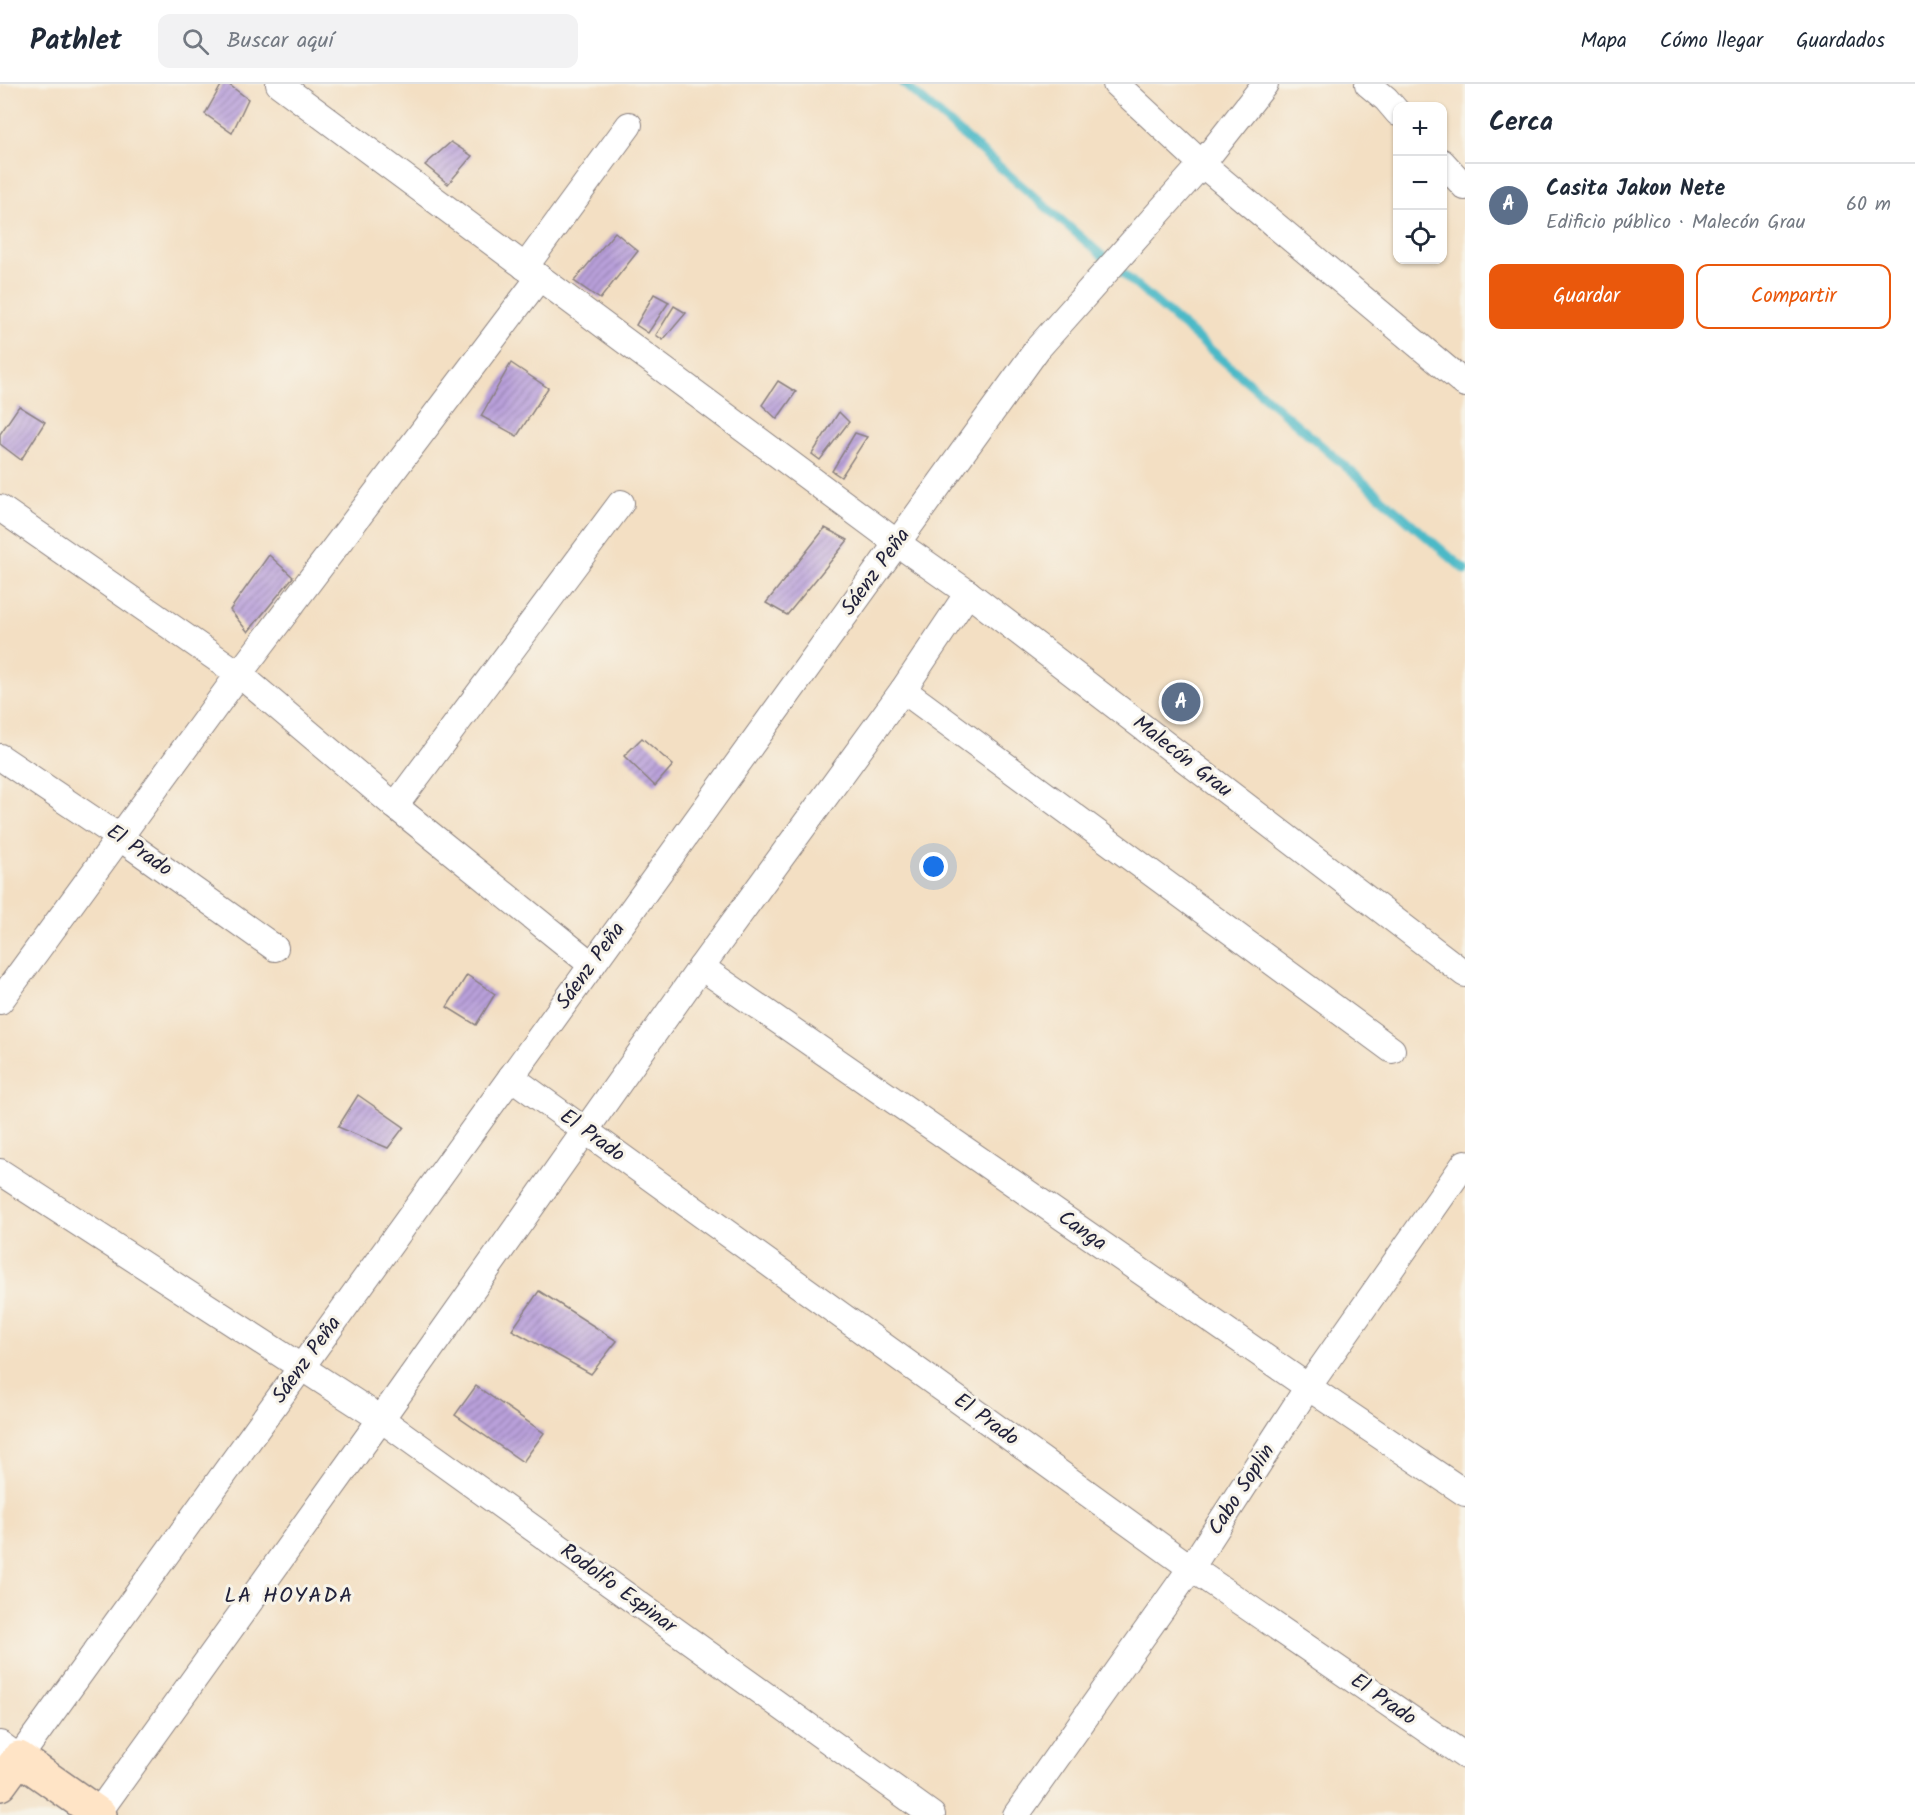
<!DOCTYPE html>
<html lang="es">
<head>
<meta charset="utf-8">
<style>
  body { margin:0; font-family:Kalam,sans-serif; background:#f2f2f3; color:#1f2937 }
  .controls { position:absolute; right:18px; top:18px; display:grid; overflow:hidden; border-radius:12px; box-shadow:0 2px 4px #0004 }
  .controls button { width:54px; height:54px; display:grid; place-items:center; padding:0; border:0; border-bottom:2px solid #e0e1e3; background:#fff; color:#1f2937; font:30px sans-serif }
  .you { position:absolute; left:934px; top:783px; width:21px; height:21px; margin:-15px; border:4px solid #fff; border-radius:50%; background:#1a73e8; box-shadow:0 0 0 9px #1a73e833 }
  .badge { display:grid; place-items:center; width:39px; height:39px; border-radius:50%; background:#ea580c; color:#fff; font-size:20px; font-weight:700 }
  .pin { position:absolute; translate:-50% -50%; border:3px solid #fff; box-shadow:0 2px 6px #0006 }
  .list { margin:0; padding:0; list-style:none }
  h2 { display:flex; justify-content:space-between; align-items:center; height:78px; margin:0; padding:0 24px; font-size:26px }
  h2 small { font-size:20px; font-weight:400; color:#747a83 }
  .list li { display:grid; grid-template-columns:39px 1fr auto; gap:18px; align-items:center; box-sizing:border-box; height:84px; padding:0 24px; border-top:2px solid #e0e1e3 }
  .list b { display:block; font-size:22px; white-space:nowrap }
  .list p { margin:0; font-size:20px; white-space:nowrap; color:#747a83 }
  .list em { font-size:20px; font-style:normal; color:#747a83 }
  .actions { display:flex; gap:12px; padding:18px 24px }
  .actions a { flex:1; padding:14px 0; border:2px solid #ea580c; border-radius:12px; text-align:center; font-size:21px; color:#ea580c }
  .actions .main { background:#ea580c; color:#fff }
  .icon { flex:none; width:33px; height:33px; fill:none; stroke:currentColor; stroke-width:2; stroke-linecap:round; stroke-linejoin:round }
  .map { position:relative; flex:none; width:1465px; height:1731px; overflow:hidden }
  header { display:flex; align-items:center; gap:36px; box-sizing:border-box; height:84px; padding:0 30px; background:#fff; border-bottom:2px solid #e0e1e3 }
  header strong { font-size:28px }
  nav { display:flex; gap:33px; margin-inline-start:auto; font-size:21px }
  .search { width:420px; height:54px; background:#f2f2f3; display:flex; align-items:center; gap:15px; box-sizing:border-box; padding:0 21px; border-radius:12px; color:#747a83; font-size:22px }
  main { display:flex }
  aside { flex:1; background:#fff }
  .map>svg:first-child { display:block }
</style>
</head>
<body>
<header>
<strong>Pathlet</strong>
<div class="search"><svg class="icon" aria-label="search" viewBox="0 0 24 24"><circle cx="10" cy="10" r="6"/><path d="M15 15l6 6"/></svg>Buscar aquí</div>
<nav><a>Mapa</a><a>Cómo llegar</a><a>Guardados</a></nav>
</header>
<main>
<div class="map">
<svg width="1465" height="1731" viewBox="0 0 1465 1731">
  <defs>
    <pattern id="building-hatch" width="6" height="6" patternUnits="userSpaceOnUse" patternTransform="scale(1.5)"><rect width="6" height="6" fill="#b9a0da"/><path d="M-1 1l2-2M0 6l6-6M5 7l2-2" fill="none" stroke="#9682b2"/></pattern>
  </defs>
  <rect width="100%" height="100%" fill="#f7f3e8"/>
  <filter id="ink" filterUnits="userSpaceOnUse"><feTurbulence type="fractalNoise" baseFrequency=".0167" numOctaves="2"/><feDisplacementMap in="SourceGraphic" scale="12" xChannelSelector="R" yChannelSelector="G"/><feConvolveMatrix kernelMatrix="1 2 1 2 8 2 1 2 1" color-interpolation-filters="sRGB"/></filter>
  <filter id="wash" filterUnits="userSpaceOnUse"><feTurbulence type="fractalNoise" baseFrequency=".008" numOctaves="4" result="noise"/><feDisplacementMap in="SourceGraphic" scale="24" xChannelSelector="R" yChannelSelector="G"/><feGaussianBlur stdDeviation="1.35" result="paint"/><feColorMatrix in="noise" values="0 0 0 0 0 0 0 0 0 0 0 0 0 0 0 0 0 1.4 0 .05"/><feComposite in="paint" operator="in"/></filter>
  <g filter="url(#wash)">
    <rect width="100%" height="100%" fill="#f3dfc3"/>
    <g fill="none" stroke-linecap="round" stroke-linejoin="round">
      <path stroke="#4cb9c7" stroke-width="9" d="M 904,0 L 1465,486"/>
    </g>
    <g id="blocks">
      <g fill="url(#building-hatch)">
        <path d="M 222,0 L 228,0 L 248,15 L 232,49 L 205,30 Z"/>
        <path d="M 451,58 L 472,72 L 448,100 L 425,81 Z"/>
        <path d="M 615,148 L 638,167 L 600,215 L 574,197 Z"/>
        <path d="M 654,210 L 669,218 L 648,249 L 636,241 Z"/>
        <path d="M 674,222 L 686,229 L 663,256 L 656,251 Z"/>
        <path d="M 511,279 L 548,304 L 517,352 L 481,332 Z"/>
        <path d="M 778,297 L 796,308 L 777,335 L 762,321 Z"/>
        <path d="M 19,322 L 45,338 L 21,376 L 0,360 L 0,350 Z"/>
        <path d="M 839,328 L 849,338 L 820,376 L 812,370 Z"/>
        <path d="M 855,349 L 867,353 L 841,393 L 832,387 Z"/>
        <path d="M 825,444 L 848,456 L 787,531 L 766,519 Z"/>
        <path d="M 269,471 L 293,493 L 248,548 L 230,526 Z"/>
        <path d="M 642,654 L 673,681 L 655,702 L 624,672 Z"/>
        <path d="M 467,891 L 495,910 L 476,941 L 447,923 Z"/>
        <path d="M 358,1011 L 404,1043 L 388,1064 L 338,1043 Z"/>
        <path d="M 539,1207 L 617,1257 L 591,1290 L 512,1246 Z"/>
        <path d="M 476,1302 L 544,1349 L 523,1378 L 455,1331 Z"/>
      </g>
    </g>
  </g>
  <g filter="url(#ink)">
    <use href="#blocks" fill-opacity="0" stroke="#8a807f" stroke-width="1.5"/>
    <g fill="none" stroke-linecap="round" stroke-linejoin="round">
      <defs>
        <g id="minor">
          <path d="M 279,0 L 897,459 L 968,509 L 1465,890"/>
          <path d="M 1116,0 L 1202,80 L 1465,300"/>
          <path d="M 1368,0 L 1386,15 L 1398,29"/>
          <path d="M 1442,78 L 1465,103"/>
          <path d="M 525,183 L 629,41"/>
          <path d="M 0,424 L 239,590 L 395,722 L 592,881"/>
          <path d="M 903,606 L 1392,966"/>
          <path d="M 0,673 L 119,753 L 275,864"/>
          <path d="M 395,722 L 621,419"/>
          <path d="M 701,883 L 1308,1303 L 1465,1409"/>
          <path d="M 0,917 L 239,590 L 539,194"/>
          <path d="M 511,993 L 1191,1484 L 1465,1672"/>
          <path d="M 0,1088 L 381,1335 L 932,1731"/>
          <path d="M 0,1660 L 19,1674 L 1038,264 L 1202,80 L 1265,0"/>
          <path d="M 98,1729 L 381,1335 L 701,883 L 903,606 L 968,509"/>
          <path d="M 1016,1731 L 1191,1484 L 1308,1303 L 1465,1079"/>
        </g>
        <path id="secondary" d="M 0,1700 L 19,1674 L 100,1731"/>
      </defs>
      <use href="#minor" stroke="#8a807f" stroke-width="28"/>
      <use href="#secondary" stroke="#8a807f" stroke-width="36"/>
      <use href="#minor" stroke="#fff" stroke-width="26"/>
      <use href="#secondary" stroke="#ffe4c6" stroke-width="33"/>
    </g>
  </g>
  <g text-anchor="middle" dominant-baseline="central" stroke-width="6" stroke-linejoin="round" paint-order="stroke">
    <g font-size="21" fill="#22223b" stroke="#f7f3e8">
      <text transform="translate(876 488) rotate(-54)">Sáenz Peña</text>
      <text transform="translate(1182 673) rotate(38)">Malecón Grau</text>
      <text transform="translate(139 767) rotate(35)">El Prado</text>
      <text transform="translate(591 882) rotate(-54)">Sáenz Peña</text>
      <text transform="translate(592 1052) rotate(36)">El Prado</text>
      <text transform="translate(1082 1147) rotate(35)">Canga</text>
      <text transform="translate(307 1276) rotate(-54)">Sáenz Peña</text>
      <text transform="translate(986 1336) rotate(36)">El Prado</text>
      <text transform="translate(1242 1406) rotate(-57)">Cabo Soplin</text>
      <text transform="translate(618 1505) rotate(36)">Rodolfo Espinar</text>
      <text transform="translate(1383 1616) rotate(35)">El Prado</text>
    </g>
    <g font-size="22" letter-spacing="1.5" fill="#22223b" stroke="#f7f3e8">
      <text x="289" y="1512">LA HOYADA</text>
    </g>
  </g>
</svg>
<div class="controls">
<button>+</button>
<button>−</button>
<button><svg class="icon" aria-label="locate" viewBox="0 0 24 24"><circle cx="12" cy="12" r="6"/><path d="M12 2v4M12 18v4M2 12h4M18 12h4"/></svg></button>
</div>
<div class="you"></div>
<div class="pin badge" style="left:1181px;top:618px;background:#5c6f8a">A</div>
</div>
<aside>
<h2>Cerca<small></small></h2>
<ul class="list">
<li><span class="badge" style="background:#5c6f8a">A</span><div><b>Casita Jakon Nete</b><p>Edificio público · Malecón Grau</p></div><em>60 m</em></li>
</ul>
<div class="actions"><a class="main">Guardar</a><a>Compartir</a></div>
</aside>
</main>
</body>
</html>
